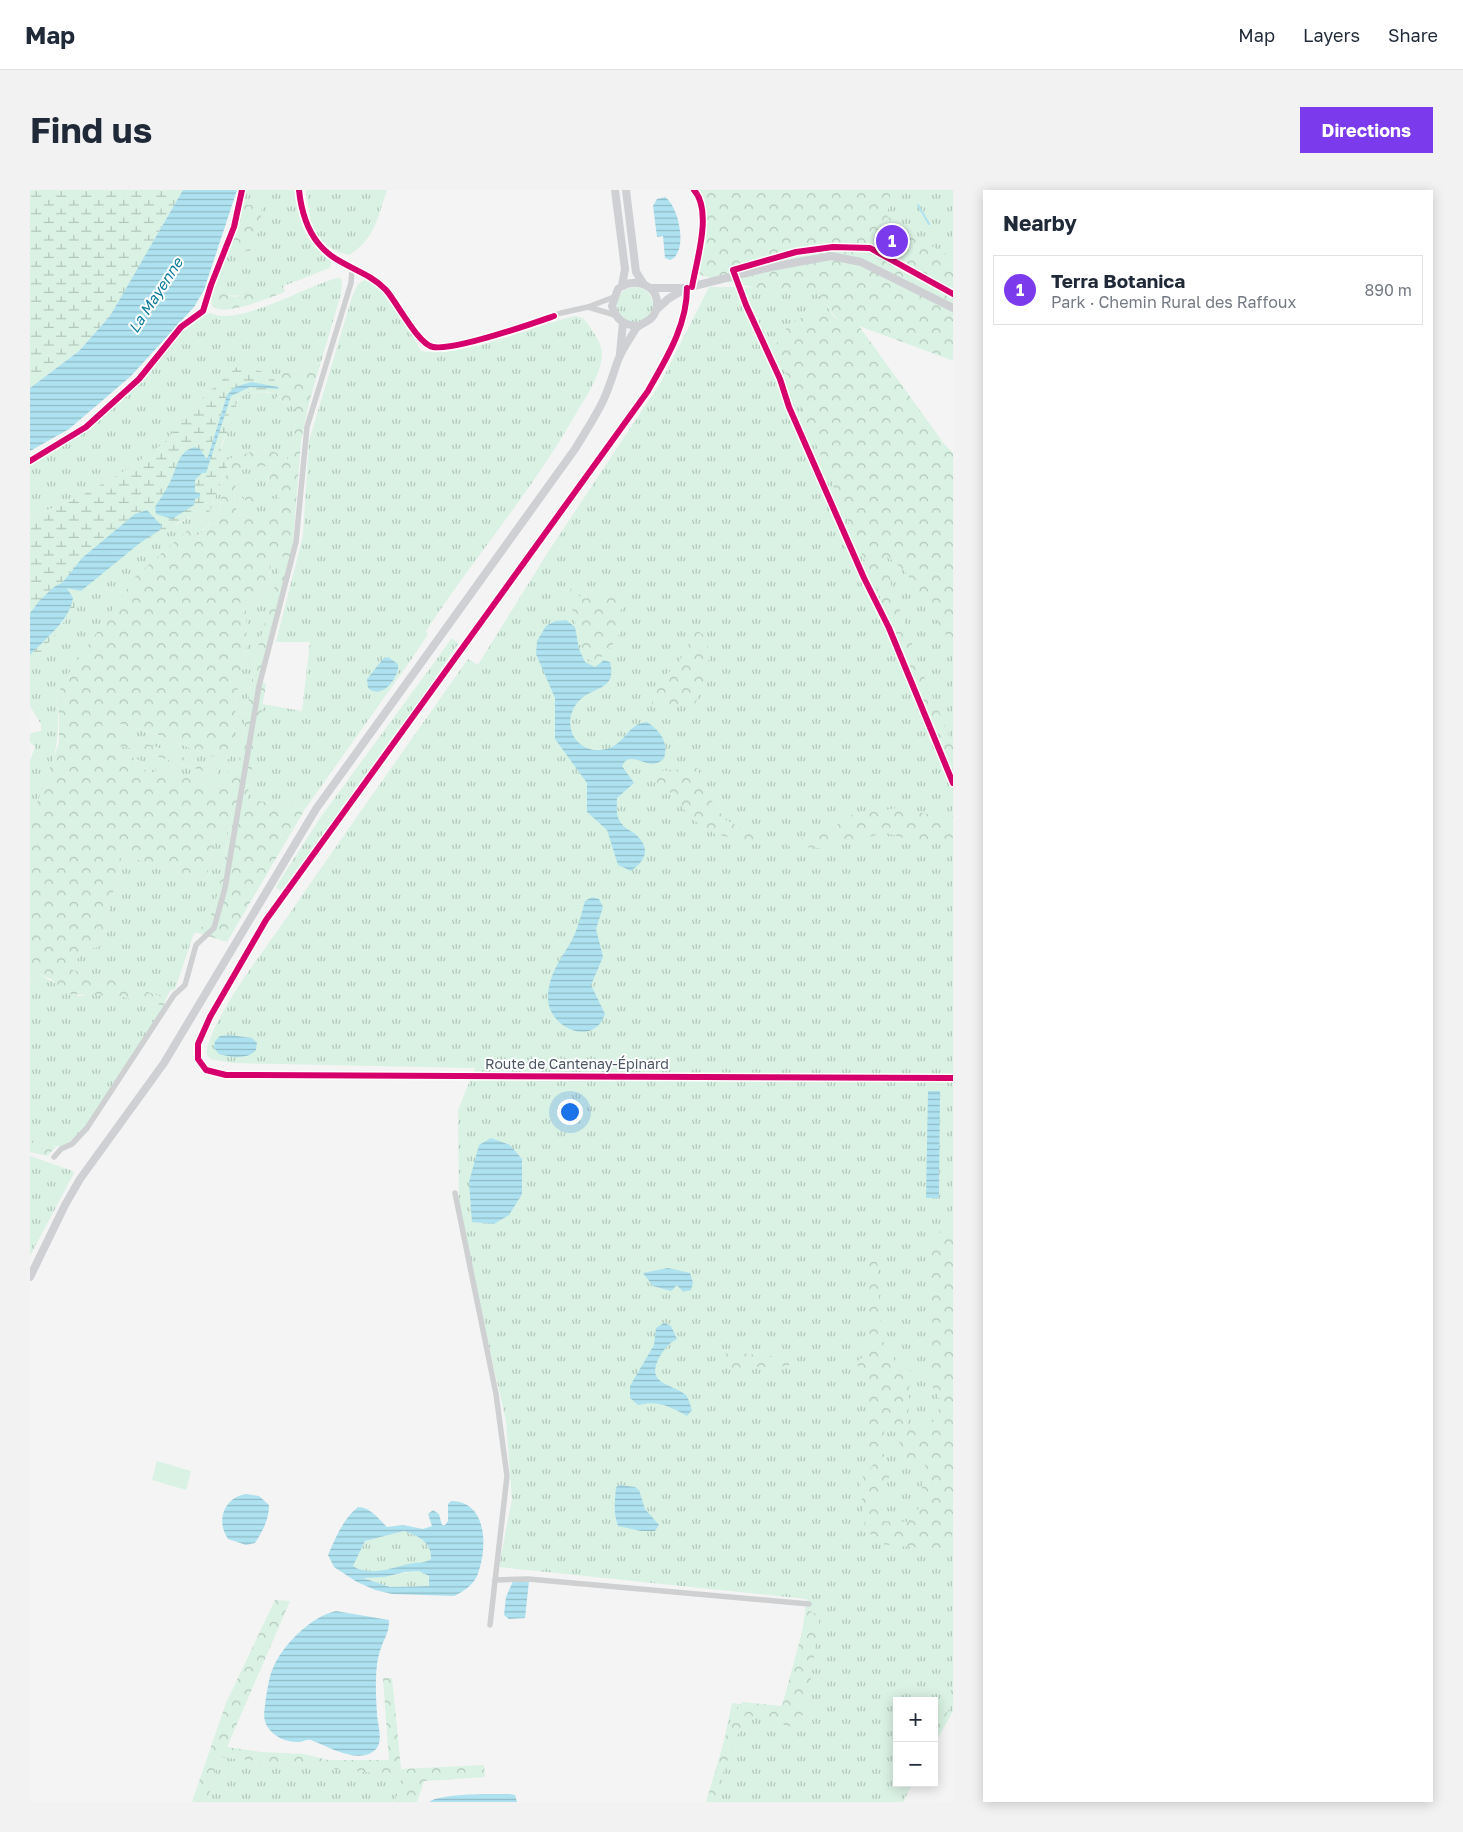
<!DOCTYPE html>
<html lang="en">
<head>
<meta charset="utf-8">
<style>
  body { margin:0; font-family:"Golos Text",sans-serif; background:#f2f2f3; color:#1f2937 }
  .controls { position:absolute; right:15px; bottom:15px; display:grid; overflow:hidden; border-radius:0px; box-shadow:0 2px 12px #0003 }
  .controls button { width:45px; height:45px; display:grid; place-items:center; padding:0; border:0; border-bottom:1px solid #e0e1e3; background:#fff; color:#1f2937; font:25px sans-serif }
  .you { position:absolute; left:539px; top:921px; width:18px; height:18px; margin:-12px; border:4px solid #fff; border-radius:50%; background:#1a73e8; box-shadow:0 0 0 8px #1a73e833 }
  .badge { display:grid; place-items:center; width:32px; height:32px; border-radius:50%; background:#7c3aed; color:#fff; font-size:16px; font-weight:700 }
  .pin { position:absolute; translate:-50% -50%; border:2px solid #fff; box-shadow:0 1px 5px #0006 }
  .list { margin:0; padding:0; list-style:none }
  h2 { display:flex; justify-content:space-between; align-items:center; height:65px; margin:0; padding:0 20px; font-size:21px }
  h2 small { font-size:16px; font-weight:400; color:#747a83 }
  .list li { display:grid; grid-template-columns:32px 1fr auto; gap:15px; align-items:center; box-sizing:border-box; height:70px; margin:0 10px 10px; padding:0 10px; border:1px solid #e0e1e3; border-radius:0px }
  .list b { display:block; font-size:19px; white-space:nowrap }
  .list p { margin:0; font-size:16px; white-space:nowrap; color:#747a83 }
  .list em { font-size:16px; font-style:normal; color:#747a83 }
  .map { position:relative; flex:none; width:923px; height:1612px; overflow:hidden; border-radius:0px }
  header { display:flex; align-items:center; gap:30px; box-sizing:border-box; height:70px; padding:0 25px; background:#fff; border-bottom:1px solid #e0e1e3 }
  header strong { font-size:24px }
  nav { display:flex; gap:28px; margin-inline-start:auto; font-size:18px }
  .intro { display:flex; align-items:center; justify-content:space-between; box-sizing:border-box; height:120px; padding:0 30px }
  h1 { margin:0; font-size:35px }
  .button { padding:12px 22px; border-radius:0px; background:#7c3aed; color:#fff; font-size:18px; font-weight:700 }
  main { display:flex; gap:30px; padding:0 30px }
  aside { flex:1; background:#fff; border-radius:0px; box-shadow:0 2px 12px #0003 }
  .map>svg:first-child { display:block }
</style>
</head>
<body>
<header>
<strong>Map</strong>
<nav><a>Map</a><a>Layers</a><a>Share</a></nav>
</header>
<div class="intro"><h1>Find us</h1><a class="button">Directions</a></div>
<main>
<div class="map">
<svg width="923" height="1612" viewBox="0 0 923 1612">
  <defs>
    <pattern id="grass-tufts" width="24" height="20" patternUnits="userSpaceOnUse" patternTransform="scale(1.25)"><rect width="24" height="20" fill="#d9f2e3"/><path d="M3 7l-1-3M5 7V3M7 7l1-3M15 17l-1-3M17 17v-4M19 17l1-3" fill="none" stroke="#b2c7bb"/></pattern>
    <pattern id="forest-crowns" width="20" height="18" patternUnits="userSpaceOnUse" patternTransform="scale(1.25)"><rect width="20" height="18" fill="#d9f2e3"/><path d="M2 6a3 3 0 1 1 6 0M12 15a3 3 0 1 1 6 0" fill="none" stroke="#b2c7bb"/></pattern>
    <pattern id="wetland-marsh" width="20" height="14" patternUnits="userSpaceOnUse" patternTransform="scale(1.25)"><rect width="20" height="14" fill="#d9f2e3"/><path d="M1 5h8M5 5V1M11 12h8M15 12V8" fill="none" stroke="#b2c7bb"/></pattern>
    <pattern id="water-rules" width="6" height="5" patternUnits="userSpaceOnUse" patternTransform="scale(1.25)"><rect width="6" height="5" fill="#aee2f0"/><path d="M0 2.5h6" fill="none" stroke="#90bac6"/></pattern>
  </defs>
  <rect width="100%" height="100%" fill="#f4f4f4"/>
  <g fill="url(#grass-tufts)">
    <path d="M 215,0 L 264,0 C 269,34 275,50 301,72 L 300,78 C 265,90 220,116 183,101 L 197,63 L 220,61 L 231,15 L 211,15 Z"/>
    <path d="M 276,0 L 357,0 C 347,28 346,48 319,65 C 283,57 280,33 276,0 Z"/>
    <path d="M 675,0 L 923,0 L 923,98 Z"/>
    <path d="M 307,88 L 312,89 L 311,104 L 290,175 L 277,172 L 271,178 L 244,186 L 250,198 L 246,209 L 264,217 L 267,227 L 257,273 C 245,251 216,263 197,270 L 200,277 L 192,294 L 190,323 L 166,347 L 159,339 L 26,509 C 34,551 18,594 0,632 L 0,571 L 5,557 L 0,552 L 0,543 L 11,541 L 11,534 L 0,516 L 0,478 L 47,414 L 0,465 L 0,423 L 52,368 L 148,334 L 165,324 L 174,325 L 180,321 L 197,277 C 195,273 192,267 191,262 C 191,257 208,209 210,207 C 218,200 232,203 241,203 L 208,177 L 169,211 L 135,253 L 91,283 L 49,307 L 0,327 L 0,274 L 53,241 L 89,210 L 137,161 L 157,136 L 168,127 L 181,123 C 208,137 276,96 307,88 Z"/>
    <path d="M 336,89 C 361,102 378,137 391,161 C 433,169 502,136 545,126 L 553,128 C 560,137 573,153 572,165 C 570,188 555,208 544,227 C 501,302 444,368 396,441 L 398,444 L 383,467 L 275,619 L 217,609 L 232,514 L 272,521 L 280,452 L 246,452 L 273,346 L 279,251 L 322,107 L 328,94 Z"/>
    <path d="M 679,97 L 784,98 L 923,298 L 923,1521 L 904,1555 L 904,1511 L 867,1511 L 867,1593 L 883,1593 L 873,1612 L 681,1612 L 702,1513 L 760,1521 L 777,1409 L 469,1377 L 482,1309 L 476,1231 L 429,1023 L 428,920 L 445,878 L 204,873 L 180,869 L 176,863 C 184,824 231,765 255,730 C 315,643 377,556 438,469 L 448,475 L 518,362 L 631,192 Z"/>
    <circle cx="605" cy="115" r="18"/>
    <path d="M 240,275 L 242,282 L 237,290 L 239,307 L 248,303 L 251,321 L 246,326 L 227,326 L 212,330 C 200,314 204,297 211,280 L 217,277 Z"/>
    <path d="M 254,366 L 226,465 L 208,577 L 193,598 L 127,578 L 125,583 L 115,580 L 113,572 L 88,561 L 87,556 L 100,558 L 186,585 L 188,580 L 72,537 L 75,525 C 89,537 106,537 122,543 C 147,552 171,563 196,571 L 201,566 L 209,486 L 217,455 L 216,418 L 236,397 L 243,367 Z"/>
    <path d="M 422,448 L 428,454 L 359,556 L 251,701 L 246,697 L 249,692 L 290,628 Z"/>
    <path d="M 188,634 L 199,635 C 196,657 189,717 177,733 C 173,738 166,740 163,746 L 145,799 L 140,801 L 136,809 L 83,790 L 42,780 L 53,756 L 65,758 L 70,756 L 92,665 L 176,690 Z"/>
    <path d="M 7,783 L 48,806 L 67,804 L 89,806 L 132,815 L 133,819 C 117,843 57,948 34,955 C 23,959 11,953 0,950 L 0,790 Z"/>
    <path d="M 0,966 L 43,981 L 44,983 L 0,1066 Z"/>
    <path d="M 374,1341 C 388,1346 402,1352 402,1369 L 396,1372 C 375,1376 342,1389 323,1376 L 335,1351 Z"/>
    <path d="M 389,1381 L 399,1386 L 399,1396 L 360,1397 L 333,1388 Z"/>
    <path d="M 190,1567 L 358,1584 L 373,1586 L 365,1612 L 177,1612 Z"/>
  </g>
  <g fill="url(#forest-crowns)" fill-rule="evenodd">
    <path d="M 669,0 L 861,2 L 857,26 L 911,62 L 923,66 L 923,169 L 921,170 L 829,136 L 915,255 L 923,263 L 923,456 L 875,381 L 857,366 L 861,395 L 891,479 L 923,555 L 923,582 L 745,156 L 760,133 L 781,123 L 807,129 L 783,98 L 726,98 L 670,85 L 674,16 Z"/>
    <path d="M 211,15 L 232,15 L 230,38 L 220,61 L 197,63 Z"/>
    <path d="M 253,95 L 255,102 C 243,106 192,128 183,116 C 180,112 182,105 183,101 L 205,107 Z"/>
    <path d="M 277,172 L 290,175 L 279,213 L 271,251 L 262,365 L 230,491 L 236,494 L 217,609 L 275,619 L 197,752 L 165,742 C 168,738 174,737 177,733 C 187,719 198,654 199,635 L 188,634 L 176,690 L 92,665 L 70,756 L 65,758 L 53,756 L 42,780 L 83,790 L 132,807 L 136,809 L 133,819 L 131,815 L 89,806 L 38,804 L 21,789 L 7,783 L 0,790 L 0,632 L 29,553 L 29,524 L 26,509 L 36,487 L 106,386 L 159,339 L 167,347 L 190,323 L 192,294 L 200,277 L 197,270 C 217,263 243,252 257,272 L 267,227 L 264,217 L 246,209 L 250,198 L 244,186 L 271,178 ZM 240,276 L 242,282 C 238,291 233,296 239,307 L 248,304 L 251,321 L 246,326 L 227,326 L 212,330 C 200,314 204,297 211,280 L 217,277 ZM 253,366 L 226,465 L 208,577 L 204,581 L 195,581 L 193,598 L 127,578 L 125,583 L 115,580 L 113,572 L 88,561 L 87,556 L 100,558 L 186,585 L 188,580 L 72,537 L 75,525 C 89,537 106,537 123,543 C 147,552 171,563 196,571 L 201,566 L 209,486 L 217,455 L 216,418 L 236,397 L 243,367 Z"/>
    <path d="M 228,288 L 231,290 L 222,294 L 220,298 L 229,309 L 221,314 L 217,312 L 210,303 C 213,291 216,289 228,288 Z"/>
    <path d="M 541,398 L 553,409 L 590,401 L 594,415 L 584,431 L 592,440 L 583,454 L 566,473 L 555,468 C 548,448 546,427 538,407 Z"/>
    <path d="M 666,440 L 675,446 L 680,467 L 674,480 L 675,492 L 665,514 L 628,519 L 621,516 L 629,492 L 649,472 Z"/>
    <path d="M 668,578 L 674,601 L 696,630 L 724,645 L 723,653 L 685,644 L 663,630 L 639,601 L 616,587 L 630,581 Z"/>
    <path d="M 867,618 L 912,627 L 923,626 L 923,648 L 891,653 L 856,643 L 790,658 L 754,656 L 762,651 L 805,640 L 811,627 Z"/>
    <path d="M 0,950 L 26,957 L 17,966 L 0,962 Z"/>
    <path d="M 923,1039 L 923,1343 L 915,1361 L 851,1354 L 835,1339 L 830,1290 L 846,1271 L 861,1281 L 852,1309 L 853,1331 L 879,1332 L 893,1312 L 891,1281 L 897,1273 L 875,1268 L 862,1232 L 854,1234 L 854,1267 L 837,1263 L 836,1192 L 826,1172 L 836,1165 L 837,1070 L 847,1064 L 851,1148 L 866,1173 L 880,1180 L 878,1238 L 898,1242 L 912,1213 L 901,1194 L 901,1054 L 911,1040 Z"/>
    <path d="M 704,1162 L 742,1167 L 759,1166 L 759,1176 L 701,1178 L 692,1170 L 694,1164 Z"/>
    <path d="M 245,1410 L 260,1411 L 197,1557 L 231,1562 L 274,1564 L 298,1570 L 359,1570 L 353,1488 L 362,1488 L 371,1579 L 454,1575 L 455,1587 L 394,1591 L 387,1612 L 365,1612 L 372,1586 L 190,1567 L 177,1612 L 162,1612 L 196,1513 Z"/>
    <path d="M 778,1420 L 790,1426 L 776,1521 L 762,1537 L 716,1524 L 694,1579 L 688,1612 L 676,1612 L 700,1531 L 712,1512 L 752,1516 Z"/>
    <path d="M 923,1497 L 923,1511 L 904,1549 L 904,1531 Z"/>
  </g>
  <g fill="url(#wetland-marsh)">
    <path d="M 0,0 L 153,0 L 80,126 L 49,161 L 0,198 Z"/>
    <path d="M 208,176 C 226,180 243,180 250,200 C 238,204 223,199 212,206 C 204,211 207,218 204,226 C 201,239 190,249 191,262 C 192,267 196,273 197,277 L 180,321 L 174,325 L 165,324 L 110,353 L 130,340 L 52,368 L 33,392 L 24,397 L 0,423 L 0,327 L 49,307 L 91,283 L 134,253 L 169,211 Z"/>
    <path d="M 43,408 L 47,414 L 0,478 L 0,465 C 15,449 40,430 43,408 Z"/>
  </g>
  <path fill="#d9f2e3" d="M 127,1271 L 161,1281 L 156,1300 L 122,1290 Z"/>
  <g fill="url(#water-rules)" fill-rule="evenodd">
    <path d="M 153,0 L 207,0 L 174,100 L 164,117 L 101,186 L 39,239 L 0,261 L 0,198 L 49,161 L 80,126 Z"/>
    <path d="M 635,7 C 649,16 659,63 640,70 L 635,68 L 633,46 L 627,47 L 623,16 L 627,9 Z"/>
    <path d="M 221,192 L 248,197 L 249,199 L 220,197 L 201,206 L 176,283 L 172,283 L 165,290 L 165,302 L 170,303 L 170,307 L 165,309 L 164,315 L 142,329 L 126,324 L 125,317 C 130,309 135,302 139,294 C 147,280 147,261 165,257 L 170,259 L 177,270 L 197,205 L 205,197 Z"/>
    <path d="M 117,320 L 132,336 L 130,340 L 110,353 L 51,401 L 37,398 L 43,408 C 40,430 15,449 0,465 L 0,423 L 10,410 L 24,397 L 33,392 L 52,368 L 105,324 Z"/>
    <path d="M 536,430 L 545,437 L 549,459 L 555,472 L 565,477 L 574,470 L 580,472 C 587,500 565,496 551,509 C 538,520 536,541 549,553 C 555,558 562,561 570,560 C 595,559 596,533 617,532 C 630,541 639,552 634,568 C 620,585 601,557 592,576 L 604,593 L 587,608 C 587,618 585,626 592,634 C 595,639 600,640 604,643 C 621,657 617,670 601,681 L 588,675 L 577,640 L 557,622 L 557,593 L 525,549 L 525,508 L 506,464 L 507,451 L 516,436 L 525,431 Z"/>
    <path d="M 358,467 L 368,474 C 370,486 352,511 338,498 L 337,489 L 353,469 Z"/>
    <path d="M 562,707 L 569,709 L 573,717 L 566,739 L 573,767 L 561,795 L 575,824 C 564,858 518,838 518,808 C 518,786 530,770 541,752 C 548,739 551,725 555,711 Z"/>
    <path d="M 200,845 L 222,848 L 227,853 L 226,860 C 218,870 200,867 189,864 L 184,858 L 185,851 L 190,846 Z"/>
    <path d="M 898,901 L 910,901 L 909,1008 L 896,1008 Z"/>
    <path d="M 461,948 L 480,955 L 492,969 L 492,1004 L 479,1025 L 464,1034 L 442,1032 L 439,992 L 449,955 Z"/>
    <path d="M 638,1078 L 660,1083 L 663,1093 L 661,1100 L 653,1102 L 647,1095 L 641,1101 L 623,1096 L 613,1083 Z"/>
    <path d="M 634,1133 L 641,1136 L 647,1149 C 639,1153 635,1158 630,1166 C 614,1195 642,1193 656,1205 C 659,1209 660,1215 662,1220 L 657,1226 C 639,1216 628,1210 608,1215 L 600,1208 L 600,1196 L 624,1155 L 626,1138 Z"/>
    <path d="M 590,1295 L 605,1297 L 609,1300 L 615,1319 L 629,1335 L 625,1341 L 611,1341 L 588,1336 C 583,1322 585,1311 586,1297 Z"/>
    <path d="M 216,1304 L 229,1306 L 239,1315 C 239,1330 232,1342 225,1353 L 216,1355 L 198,1349 C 185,1330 195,1307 216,1304 Z"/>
    <path d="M 421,1311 C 458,1311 458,1359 447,1386 C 443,1395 433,1402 424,1406 L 362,1404 L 345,1400 L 327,1392 L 304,1377 L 298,1365 C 306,1347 313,1329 328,1317 C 340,1317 349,1329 357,1337 L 373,1335 L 393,1339 L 402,1336 L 398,1324 L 403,1320 L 409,1324 L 412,1335 L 415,1335 L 418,1331 L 418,1314 ZM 374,1341 C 388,1346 402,1352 401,1369 C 394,1374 387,1372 378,1374 C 362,1378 339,1387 323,1376 L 335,1351 ZM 389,1381 L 399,1386 L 399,1396 L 360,1397 L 333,1388 L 354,1387 L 375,1382 Z"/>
    <path d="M 483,1391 L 499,1391 L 495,1428 L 479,1429 L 474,1425 L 476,1407 Z"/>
    <path d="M 306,1421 L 359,1430 C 359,1444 355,1446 351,1458 C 344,1476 346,1504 347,1523 C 347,1533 354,1551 346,1559 C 330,1576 297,1556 281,1550 C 277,1549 275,1551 270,1552 C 258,1553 243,1547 237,1536 C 232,1527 235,1518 236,1507 C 238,1498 239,1486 243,1478 C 253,1454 282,1426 306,1421 Z"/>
    <path d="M 479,1604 L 485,1605 L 487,1612 L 399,1612 C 411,1603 462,1604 479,1604 Z"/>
  </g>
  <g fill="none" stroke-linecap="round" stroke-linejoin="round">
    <path stroke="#aee2f0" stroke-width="2" d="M 888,15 L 899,34"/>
    <g stroke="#ced0d2" stroke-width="5.5">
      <path d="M 269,0 L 271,17 L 278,37 L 287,53 L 302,68 L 322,80 L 340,85 L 369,116 L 390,151 L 397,156 L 418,156 L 443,151 L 531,123 L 558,117 L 584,107"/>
      <path d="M 662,97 C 666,72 683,21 664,0"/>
      <path d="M 657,98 C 657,136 636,169 618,201 L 236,730 L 180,827 L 168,854 L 168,869 L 176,880 L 196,885 L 923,888"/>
      <path d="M 558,117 L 585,125"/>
      <path d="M 24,967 L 31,959 L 42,954 L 57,938 L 144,805 L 155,795 L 166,755 L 184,738 L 195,698 L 229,496 L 266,352 L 277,237 L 321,93 L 322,80"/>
      <path d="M 425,1003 L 466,1204 L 477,1286 L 460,1435"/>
      <path d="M 465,1390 L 498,1389 L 779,1414"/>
    </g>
    <g stroke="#ced0d4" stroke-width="8">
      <path d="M 585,0 L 595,79 L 592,96"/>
      <path d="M 596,0 L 606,82 L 613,93"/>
      <path d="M 621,98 L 656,98 L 741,77 L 801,66 L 831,72 L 923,118"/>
      <path d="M 626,120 L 638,109 L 656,98"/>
      <path d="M 590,163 L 593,133"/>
      <path d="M 0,1087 L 35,1015 L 50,989 L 134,873 L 286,619 L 545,259 C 554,244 564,229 572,213 C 579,199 583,184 588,170 C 592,160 599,150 605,140 C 609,132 622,134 626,120 C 633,96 604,85 588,99 L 582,116 C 586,129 593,135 607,136"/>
    </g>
    <defs>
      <g id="cycleway">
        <path d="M 269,0 C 271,19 276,38 288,53 C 307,77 336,79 356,100 C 368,114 388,154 403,157 C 425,161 501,134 524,126"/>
        <path d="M 662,97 C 666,72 683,21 664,0"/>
        <path d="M 657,98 C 657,136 636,169 618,201 L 236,730 L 180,827 L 168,854 L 168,869 L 176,880 L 196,885 L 923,888"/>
        <path d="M 923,104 L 840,58 L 803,57 L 766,62 L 703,80 L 716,115 L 750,189 L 759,217 L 834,388 L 859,438 L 923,593"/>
        <path d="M 0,271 L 56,237 L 109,189 L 151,137 L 173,121 L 181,95 L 204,37 L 212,0"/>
      </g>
    </defs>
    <use href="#cycleway" stroke="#fff" stroke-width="9"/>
    <use href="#cycleway" stroke="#d6006c" stroke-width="6"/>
  </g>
  <g text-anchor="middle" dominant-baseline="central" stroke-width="4" stroke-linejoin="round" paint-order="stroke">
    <g font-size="14" fill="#4a5661" stroke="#fff">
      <text x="547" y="873">Route de Cantenay-Épinard</text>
    </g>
    <g font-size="15" font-style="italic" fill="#0c7c9b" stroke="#fff">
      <text transform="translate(125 105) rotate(-57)">La Mayenne</text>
    </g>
  </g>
</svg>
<div class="controls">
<button>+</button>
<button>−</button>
</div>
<div class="you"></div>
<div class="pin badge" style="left:862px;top:51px">1</div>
</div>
<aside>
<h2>Nearby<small></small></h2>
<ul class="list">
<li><span class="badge">1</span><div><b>Terra Botanica</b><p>Park · Chemin Rural des Raffoux</p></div><em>890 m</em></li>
</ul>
</aside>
</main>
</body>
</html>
